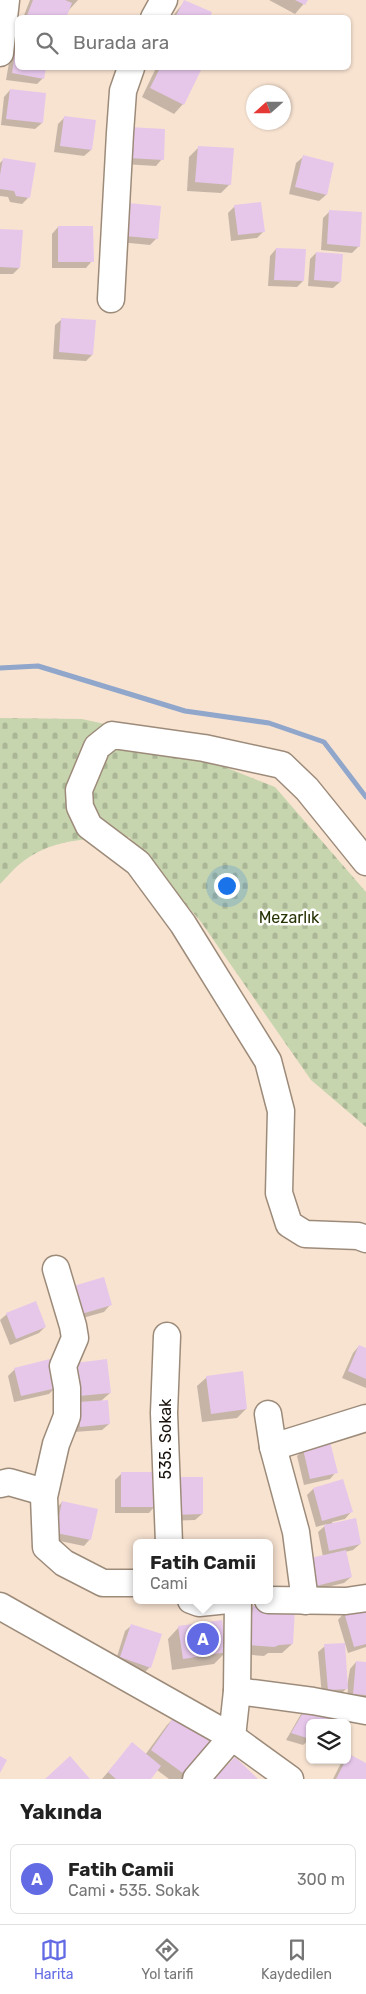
<!DOCTYPE html>
<html lang="tr">
<head>
<meta charset="utf-8">
<style>
  body { margin:0; font-family:Rubik,sans-serif; background:#f2f2f2; color:#222 }
  .controls { position:absolute; right:15px; bottom:15px; display:grid; overflow:hidden; border-radius:8px; box-shadow:0 1px 4px #0004 }
  .controls button { width:45px; height:45px; display:grid; place-items:center; padding:0; border:0; border-bottom:1px solid #e0e0e0; background:#fff; color:#222; font:25px sans-serif }
  .compass { position:absolute; left:246px; top:85px; width:45px; height:45px; border-radius:50%; background:#fff; box-shadow:0 1px 4px #0004; rotate:249deg }
  .you { position:absolute; left:226px; top:885px; width:18px; height:18px; margin:-12px; border:4px solid #fff; border-radius:50%; background:#1a73e8; box-shadow:0 0 0 8px #1a73e833 }
  .badge { display:grid; place-items:center; width:32px; height:32px; border-radius:50%; background:#626be4; color:#fff; font-size:16px; font-weight:700 }
  .pin { position:absolute; translate:-50% -50%; border:2px solid #fff; box-shadow:0 1px 5px #0006 }
  .popup { position:absolute; left:133px; top:1539px; width:140px; height:65px; box-sizing:border-box; display:grid; place-content:center; border-radius:8px; background:#fff; filter:drop-shadow(0 1px 4px #0005); font-size:16px; white-space:nowrap; color:#767676 }
  .popup b { font-size:19px; color:#222 }
  .popup::after { content:''; position:absolute; left:50%; top:100%; margin-left:-10px; border:10px solid transparent; border-top-color:#fff }
  .list { margin:0; padding:0; list-style:none }
  h2 { display:flex; justify-content:space-between; align-items:center; height:65px; margin:0; padding:0 20px; font-size:21px }
  h2 small { font-size:16px; font-weight:400; color:#767676 }
  .list li { display:grid; grid-template-columns:32px 1fr auto; gap:15px; align-items:center; box-sizing:border-box; height:70px; margin:0 10px 10px; padding:0 10px; border:1px solid #e0e0e0; border-radius:8px }
  .list b { display:block; font-size:19px; white-space:nowrap }
  .list p { margin:0; font-size:16px; white-space:nowrap; color:#767676 }
  .list em { font-size:16px; font-style:normal; color:#767676 }
  .icon { flex:none; width:28px; height:28px; fill:none; stroke:currentColor; stroke-width:2; stroke-linecap:round; stroke-linejoin:round }
  .map { position:relative; flex:none; width:366px; height:1779px; overflow:hidden }
  .search { position:absolute; background:#fff; box-shadow:0 1px 4px #0004; left:15px; right:15px; top:15px; height:55px; display:flex; align-items:center; gap:12px; box-sizing:border-box; padding:0 18px; border-radius:8px; color:#767676; font-size:19px }
  .sheet { height:145px; background:#fff }
  nav { display:flex; justify-content:space-around; align-items:center; box-sizing:border-box; height:70px; border-top:1px solid #e0e0e0; background:#fff; font-size:14px; color:#767676 }
  nav a { display:grid; justify-items:center; gap:2px }
  nav .on { color:#626be4 }
  .map>svg:first-child { display:block }
</style>
</head>
<body>
<div class="map">
<svg width="366" height="1779" viewBox="0 0 366 1779">
  <defs>
    <pattern id="cemetery-stones" width="16" height="16" patternUnits="userSpaceOnUse" patternTransform="scale(1.25)"><rect width="16" height="16" fill="#c7d5af"/><path d="M2 7V4a2 2 0 0 1 4 0v3zM10 15v-3a2 2 0 0 1 4 0v3z" fill="#aab695"/></pattern>
  </defs>
  <rect width="100%" height="100%" fill="#f8e3d1"/>
  <path fill="url(#cemetery-stones)" d="M 0,718 L 82,719 L 132,730 L 275,787 L 366,892 L 366,1127 L 311,1080 L 201,922 L 129,837 C 92,839 57,837 25,860 C 16,866 8,876 0,884 Z"/>
  <g fill="#0003">
    <path d="M 30,0 L 78,0 L 69,10 L 65,18 L 23,18 Z"/>
    <path d="M 269,0 L 307,0 L 295,14 Z"/>
    <path d="M 185,1 L 208,18 L 171,18 Z"/>
    <path d="M 17,45 L 18,68 L 45,68 L 43,78 L 37,84 L 6,80 L 11,51 Z"/>
    <path d="M 156,68 L 201,68 L 183,104 L 174,114 L 142,97 Z"/>
    <path d="M 10,90 L 42,123 L 35,129 L 1,125 L 4,97 Z"/>
    <path d="M 65,117 L 91,150 L 84,156 L 54,152 L 58,124 Z"/>
    <path d="M 123,135 L 162,159 L 156,166 L 122,164 Z"/>
    <path d="M 198,148 L 230,184 L 221,193 L 187,191 L 189,157 Z"/>
    <path d="M 303,157 L 326,195 L 319,201 L 289,194 L 296,163 Z"/>
    <path d="M 4,159 L 28,198 L 22,204 L 10,202 L 8,197 L 0,196 L 0,163 Z"/>
    <path d="M 235,206 L 264,231 L 257,238 L 231,241 L 228,213 Z"/>
    <path d="M 122,211 L 157,238 L 150,245 L 119,242 Z"/>
    <path d="M 330,211 L 359,246 L 352,253 L 321,250 L 323,218 Z"/>
    <path d="M 58,227 L 92,261 L 86,268 L 52,268 L 52,234 Z"/>
    <path d="M 0,230 L 19,268 L 13,274 L 0,274 Z"/>
    <path d="M 276,249 L 303,281 L 297,287 L 268,286 L 270,256 Z"/>
    <path d="M 316,253 L 340,282 L 333,288 L 308,286 L 310,259 Z"/>
    <path d="M 62,319 L 92,355 L 86,361 L 53,359 L 55,325 Z"/>
    <path d="M 103,1278 L 110,1305 L 104,1312 L 72,1321 Z"/>
    <path d="M 7,1314 L 45,1327 L 39,1333 L 10,1345 L 0,1320 Z"/>
    <path d="M 359,1346 L 366,1349 L 366,1388 L 342,1378 L 353,1353 Z"/>
    <path d="M 15,1369 L 56,1387 L 49,1394 L 14,1402 L 8,1376 Z"/>
    <path d="M 69,1370 L 110,1393 L 101,1401 L 109,1424 L 102,1430 L 74,1432 L 72,1410 L 80,1401 L 72,1402 Z"/>
    <path d="M 207,1377 L 246,1409 L 237,1418 L 202,1422 L 197,1386 Z"/>
    <path d="M 303,1450 L 336,1472 L 330,1479 L 304,1485 L 297,1456 Z"/>
    <path d="M 122,1473 L 155,1506 L 149,1513 L 115,1513 L 115,1480 Z"/>
    <path d="M 166,1485 L 202,1514 L 195,1520 L 167,1521 Z"/>
    <path d="M 313,1489 L 351,1512 L 345,1519 L 332,1522 L 333,1524 L 360,1544 L 353,1550 L 345,1552 L 351,1577 L 344,1583 L 306,1592 L 323,1557 L 318,1532 L 327,1524 L 316,1527 L 307,1495 Z"/>
    <path d="M 62,1502 L 90,1539 L 84,1546 L 50,1539 L 56,1509 Z"/>
    <path d="M 253,1607 L 292,1644 L 282,1653 L 268,1653 L 264,1656 L 239,1654 L 244,1617 Z"/>
    <path d="M 366,1607 L 366,1647 L 348,1653 L 338,1620 L 344,1613 Z"/>
    <path d="M 132,1625 L 150,1667 L 144,1673 L 115,1663 L 125,1631 Z"/>
    <path d="M 179,1627 L 226,1652 L 214,1664 L 172,1670 L 168,1639 Z"/>
    <path d="M 325,1646 L 347,1686 L 350,1669 L 356,1662 L 366,1663 L 366,1702 L 347,1700 L 348,1687 L 340,1695 L 322,1696 L 318,1652 Z"/>
    <path d="M 307,1707 L 310,1739 L 303,1745 L 286,1740 L 301,1714 Z"/>
    <path d="M 176,1716 L 186,1775 L 183,1779 L 169,1779 L 157,1770 L 149,1779 L 102,1779 L 132,1744 L 145,1755 L 167,1725 Z"/>
    <path d="M 345,1760 L 366,1765 L 366,1779 L 333,1779 L 340,1765 Z"/>
  </g>
  <g fill="none" stroke-linecap="round" stroke-linejoin="round">
    <path stroke="#90a6ca" stroke-width="5" d="M 0,668 L 38,666 L 185,711 L 269,723 L 324,742 L 366,797"/>
  </g>
  <g fill="#e6c7ea">
    <path d="M 33,0 L 65,0 L 72,3 L 66,18 L 26,18 Z"/>
    <path d="M 184,0 L 212,12 L 210,18 L 175,18 Z"/>
    <path d="M 295,0 L 308,0 L 305,5 Z"/>
    <path d="M 16,46 L 18,68 L 46,68 L 44,79 L 12,73 Z"/>
    <path d="M 160,68 L 202,68 L 184,105 L 150,88 Z"/>
    <path d="M 10,89 L 46,93 L 43,123 L 6,119 Z"/>
    <path d="M 64,116 L 96,120 L 92,150 L 60,146 Z"/>
    <path d="M 129,127 L 165,129 L 164,160 L 128,158 Z"/>
    <path d="M 198,146 L 234,148 L 231,185 L 195,182 Z"/>
    <path d="M 303,155 L 334,163 L 327,195 L 295,187 Z"/>
    <path d="M 3,158 L 36,163 L 30,198 L 16,196 L 14,191 L 0,189 L 0,175 Z"/>
    <path d="M 261,202 L 265,232 L 238,235 L 234,205 Z"/>
    <path d="M 128,203 L 161,206 L 158,239 L 125,236 Z"/>
    <path d="M 329,210 L 362,212 L 360,247 L 327,244 Z"/>
    <path d="M 58,226 L 93,226 L 94,262 L 58,262 Z"/>
    <path d="M 0,229 L 23,230 L 20,268 L 0,267 Z"/>
    <path d="M 276,248 L 306,249 L 304,281 L 274,280 Z"/>
    <path d="M 316,252 L 343,254 L 341,282 L 314,280 Z"/>
    <path d="M 61,318 L 96,320 L 93,355 L 59,352 Z"/>
    <path d="M 104,1277 L 112,1305 L 78,1315 L 70,1287 Z"/>
    <path d="M 36,1301 L 46,1327 L 16,1339 L 6,1313 Z"/>
    <path d="M 359,1345 L 366,1348 L 366,1379 L 348,1371 Z"/>
    <path d="M 50,1359 L 57,1388 L 21,1396 L 14,1368 Z"/>
    <path d="M 107,1359 L 111,1393 L 79,1396 L 75,1363 Z"/>
    <path d="M 243,1371 L 247,1409 L 211,1414 L 206,1376 Z"/>
    <path d="M 108,1400 L 110,1424 L 80,1427 L 78,1402 Z"/>
    <path d="M 330,1442 L 338,1473 L 310,1479 L 303,1449 Z"/>
    <rect x="121" y="1472" width="35" height="35"/>
    <path d="M 172,1477 L 203,1477 L 203,1514 L 173,1515 Z"/>
    <path d="M 343,1479 L 353,1512 L 322,1521 L 313,1488 Z"/>
    <path d="M 62,1501 L 98,1509 L 91,1540 L 56,1533 Z"/>
    <path d="M 356,1518 L 361,1544 L 329,1551 L 324,1525 Z"/>
    <path d="M 346,1550 L 352,1577 L 312,1587 L 306,1559 Z"/>
    <path d="M 253,1606 L 295,1608 L 293,1644 L 279,1645 L 274,1647 L 248,1645 Z"/>
    <path d="M 366,1606 L 366,1644 L 354,1647 L 344,1612 Z"/>
    <path d="M 222,1620 L 227,1652 L 183,1659 L 178,1626 Z"/>
    <path d="M 131,1624 L 162,1634 L 151,1668 L 120,1657 Z"/>
    <path d="M 345,1643 L 348,1689 L 328,1690 L 324,1644 Z"/>
    <path d="M 356,1661 L 366,1662 L 366,1695 L 353,1694 Z"/>
    <path d="M 307,1706 L 347,1715 L 344,1723 L 310,1723 L 310,1739 L 291,1733 Z"/>
    <path d="M 176,1714 L 213,1740 L 187,1776 L 151,1750 Z"/>
    <path d="M 132,1742 L 161,1766 L 151,1779 L 116,1779 L 108,1772 Z"/>
    <path d="M 349,1754 L 366,1763 L 366,1779 L 336,1779 Z"/>
    <path d="M 0,1756 L 7,1760 L 0,1773 Z"/>
    <path d="M 70,1756 L 90,1779 L 45,1779 Z"/>
    <path d="M 235,1757 L 258,1779 L 214,1779 Z"/>
  </g>
  <g fill="none" stroke-linecap="round" stroke-linejoin="round">
    <defs>
      <g id="minor">
        <path d="M 154,18 L 164,0"/>
        <path d="M 0,53 L 6,0"/>
        <path d="M 111,299 L 120,133 L 123,91 L 131,68"/>
        <path d="M 366,862 L 307,789 L 282,765 L 204,748 L 112,735 L 97,747 L 79,790 L 80,807 L 89,826 L 138,863 L 183,924 L 268,1061 L 281,1111 L 279,1193 L 289,1224 L 305,1234 L 358,1236 L 366,1239"/>
        <path d="M 56,1269 L 73,1326 L 75,1338 L 63,1366 L 67,1388 L 67,1416 L 56,1444 L 44,1497 L 46,1547 L 64,1563 L 103,1583 L 137,1583"/>
        <path d="M 167,1336 L 164,1413 L 169,1543"/>
        <path d="M 268,1414 L 273,1447 L 296,1532 L 305,1601"/>
        <path d="M 273,1447 L 366,1418"/>
        <path d="M 0,1484 L 9,1482 L 44,1492"/>
        <path d="M 191,1600 L 199,1603 L 228,1600"/>
        <path d="M 268,1600 L 346,1601 L 366,1598"/>
        <path d="M 0,1606 L 232,1737 L 290,1779"/>
        <path d="M 237,1691 L 313,1701 L 366,1711"/>
        <path d="M 196,1779 L 232,1737 L 237,1691 L 238,1600"/>
      </g>
    </defs>
    <use href="#minor" stroke="#9d8b7a" stroke-width="29"/>
    <use href="#minor" stroke="#fff" stroke-width="26"/>
  </g>
  <g text-anchor="middle" dominant-baseline="central" stroke-width="5" stroke-linejoin="round" paint-order="stroke">
    <g font-size="16" fill="#273405" stroke="#fff">
      <text x="289" y="917">Mezarlık</text>
    </g>
    <g font-size="16" fill="#18110b" stroke="#fff">
      <text transform="translate(165 1439) rotate(-90)">535. Sokak</text>
    </g>
  </g>
</svg>
<div class="controls">
<button><svg class="icon" aria-label="layers" viewBox="0 0 24 24"><path d="M12 4l9 5-9 5-9-5zM3 14l9 5 9-5"/></svg></button>
</div>
<svg class="compass" viewBox="-18 -18 36 36"><path d="M0-13l5 13h-10z" fill="#e53935"/><path d="M0 13l5-13h-10z" fill="#767676"/></svg>
<div class="you"></div>
<div class="pin badge" style="left:203px;top:1639px">A</div>
<div class="popup"><b>Fatih Camii</b>Cami</div>
<div class="search"><svg class="icon" aria-label="search" viewBox="0 0 24 24"><circle cx="10" cy="10" r="6"/><path d="M15 15l6 6"/></svg>Burada ara</div>
</div>
<section class="sheet">
<h2>Yakında<small></small></h2>
<ul class="list">
<li><span class="badge">A</span><div><b>Fatih Camii</b><p>Cami · 535. Sokak</p></div><em>300 m</em></li>
</ul>
</section>
<nav>
<a class="on"><svg class="icon" aria-label="map" viewBox="0 0 24 24"><path d="M3 6l6-2 6 2 6-2v14l-6 2-6-2-6 2zM9 4v14M15 6v14"/></svg>Harita</a>
<a><svg class="icon" aria-label="directions" viewBox="0 0 24 24"><path d="M12 3l9 9-9 9-9-9zM9 14v-3h6M13 9l2 2-2 2"/></svg>Yol tarifi</a>
<a><svg class="icon" aria-label="saved" viewBox="0 0 24 24"><path d="M7 4h10v16l-5-4-5 4z"/></svg>Kaydedilen</a>
</nav>
</body>
</html>
